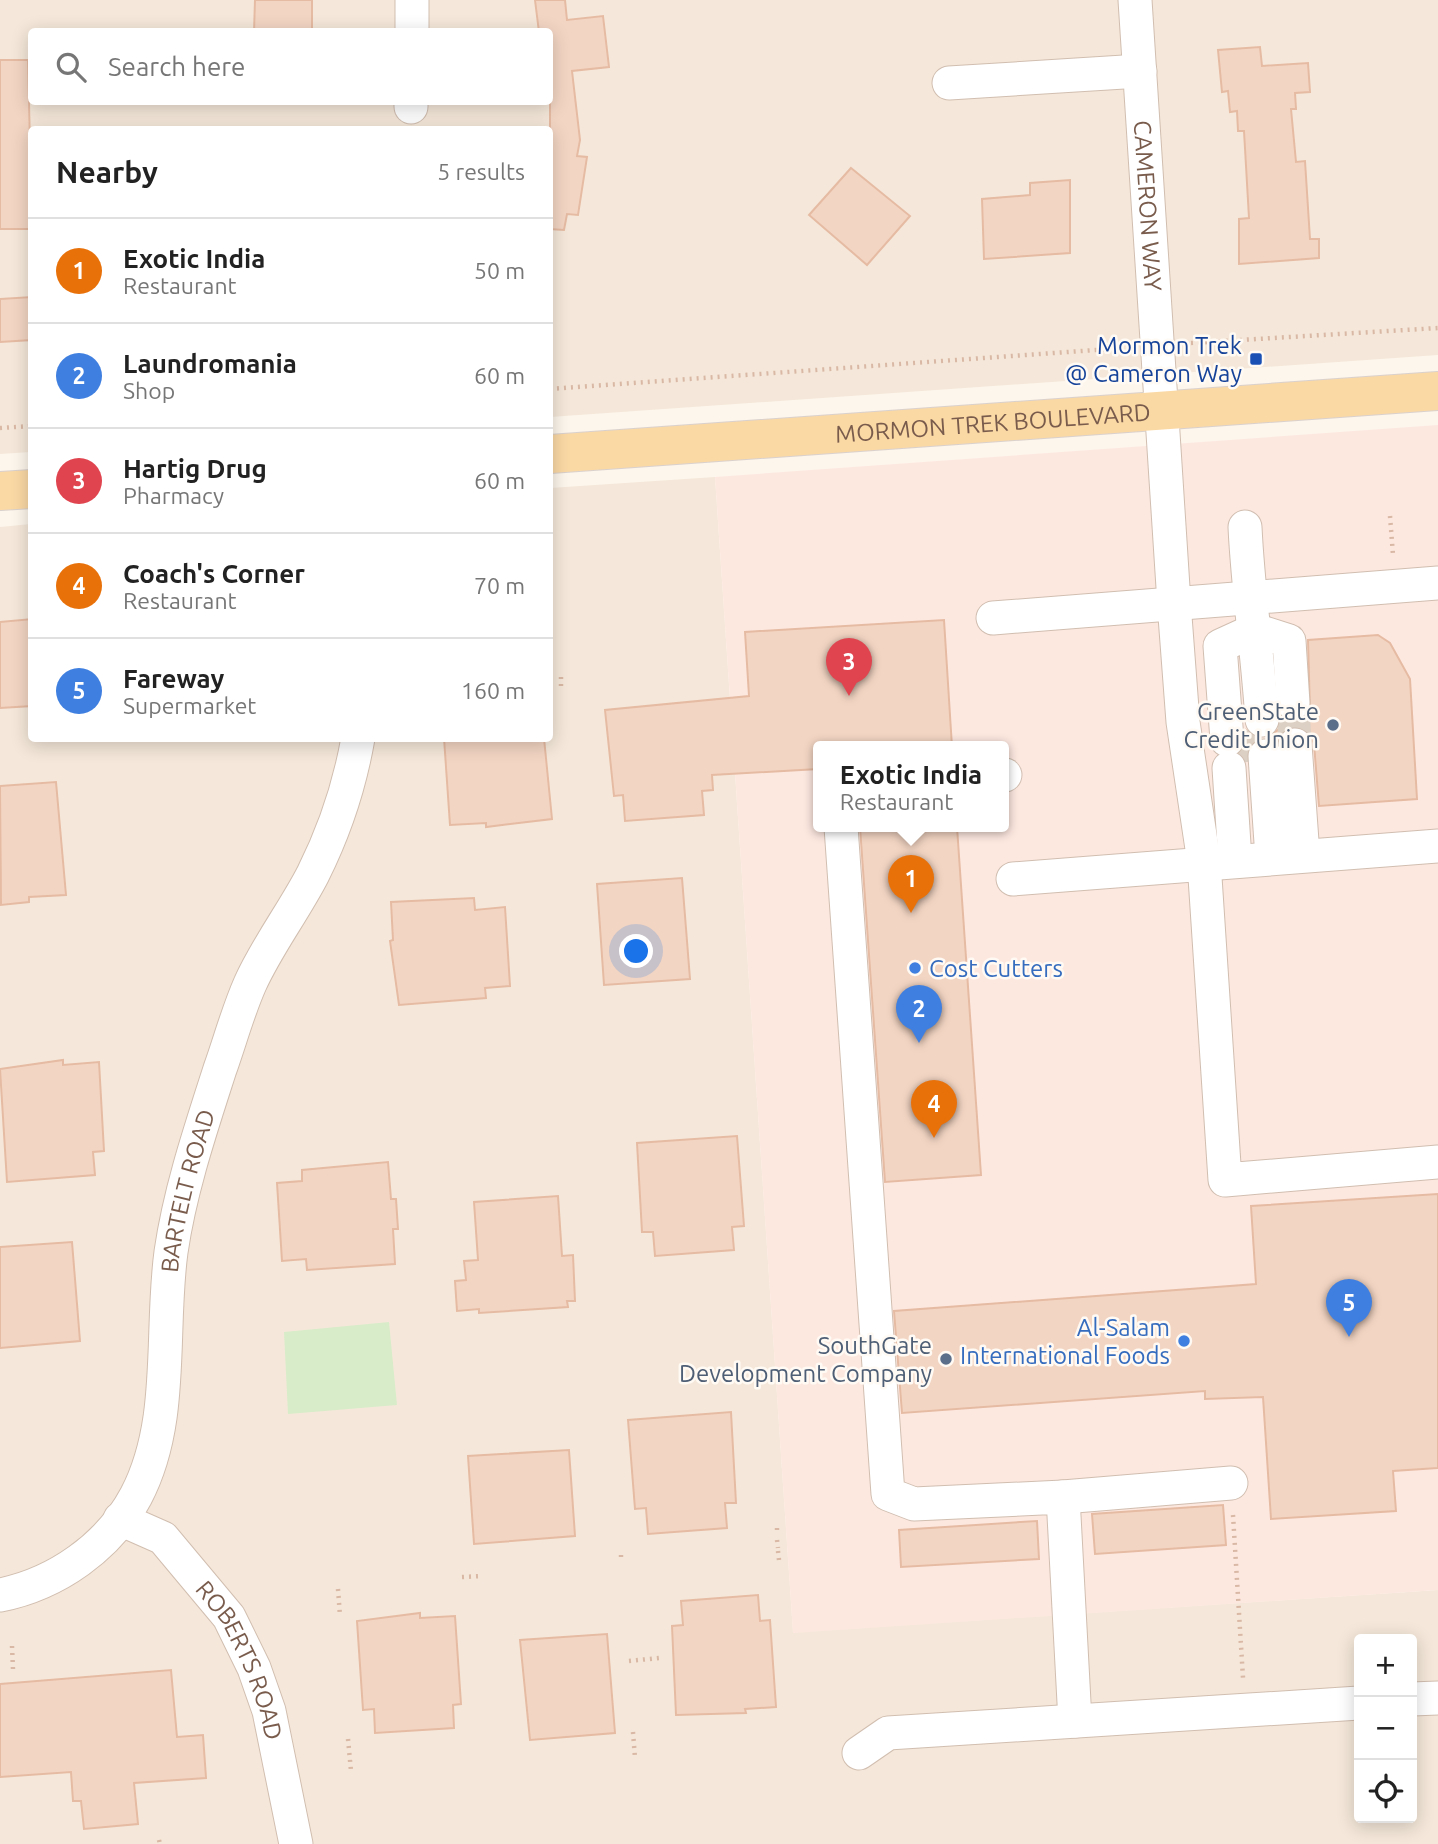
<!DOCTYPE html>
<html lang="en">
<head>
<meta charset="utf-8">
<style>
  body { margin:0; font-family:Ubuntu,sans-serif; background:#f6f6f6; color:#222 }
  .controls { position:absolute; right:21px; bottom:21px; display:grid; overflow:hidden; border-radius:7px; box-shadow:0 4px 18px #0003 }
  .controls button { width:63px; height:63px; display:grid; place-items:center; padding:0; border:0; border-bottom:2px solid #e0e0e0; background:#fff; color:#222; font:35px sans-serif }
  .you { position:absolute; left:637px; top:952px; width:24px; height:24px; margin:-18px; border:5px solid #fff; border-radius:50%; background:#1a73e8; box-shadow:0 0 0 10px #1a73e833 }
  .badge { display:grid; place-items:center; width:46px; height:46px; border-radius:50%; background:#d93025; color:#fff; font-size:23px; font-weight:700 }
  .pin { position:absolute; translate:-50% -58px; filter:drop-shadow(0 2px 4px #0008) }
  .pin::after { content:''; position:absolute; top:37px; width:24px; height:21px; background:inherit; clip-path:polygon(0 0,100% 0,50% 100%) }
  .popup { position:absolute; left:813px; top:741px; width:196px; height:91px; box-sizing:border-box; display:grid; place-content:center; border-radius:7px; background:#fff; filter:drop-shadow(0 2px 5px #0005); font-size:23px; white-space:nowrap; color:#767676 }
  .popup b { font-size:26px; color:#222 }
  .popup::after { content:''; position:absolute; left:50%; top:100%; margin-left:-14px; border:14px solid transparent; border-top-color:#fff }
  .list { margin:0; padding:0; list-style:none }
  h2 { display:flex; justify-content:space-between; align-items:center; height:91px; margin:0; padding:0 28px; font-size:30px }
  h2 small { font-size:23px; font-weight:400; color:#767676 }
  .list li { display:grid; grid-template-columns:46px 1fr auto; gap:21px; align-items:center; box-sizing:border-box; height:105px; padding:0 28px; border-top:2px solid #e0e0e0 }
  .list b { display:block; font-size:26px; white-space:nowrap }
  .list p { margin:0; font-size:23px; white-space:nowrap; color:#767676 }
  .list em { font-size:23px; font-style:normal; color:#767676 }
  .icon { flex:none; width:38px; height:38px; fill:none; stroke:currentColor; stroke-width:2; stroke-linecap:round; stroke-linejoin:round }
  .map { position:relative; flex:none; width:1438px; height:1844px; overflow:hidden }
  .search { position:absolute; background:#fff; box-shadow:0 4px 18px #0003; left:28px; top:28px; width:525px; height:77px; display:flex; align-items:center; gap:18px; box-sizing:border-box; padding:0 24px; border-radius:7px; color:#767676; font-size:26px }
  .panel { position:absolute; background:#fff; box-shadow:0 4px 18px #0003; left:28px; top:126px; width:525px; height:616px; border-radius:7px }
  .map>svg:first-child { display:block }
</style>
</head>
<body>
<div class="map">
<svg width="1438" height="1844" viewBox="0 0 1438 1844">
  <rect width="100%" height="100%" fill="#fdf6ec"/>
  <g fill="#f5e8da" fill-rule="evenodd">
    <path d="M 0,0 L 1438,0 L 1438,355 L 550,417 L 550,130 L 32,130 L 31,452 L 0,454 ZM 32,32 L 550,32 L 550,102 L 32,102 Z"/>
    <path d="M 715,477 L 793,1632 L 1438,1590 L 1438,1844 L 0,1844 L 0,527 L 31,524 L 32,738 L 550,738 L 550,488 ZM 1359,1639 L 1412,1639 L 1412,1818 L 1359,1818 Z"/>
  </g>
  <path fill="#fde8e0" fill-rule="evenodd" d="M 1438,425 L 1438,1590 L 793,1633 L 715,477 ZM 818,747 L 1004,747 L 1004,827 L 818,827 Z"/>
  <path fill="#d8ecc9" d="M 389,1322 L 397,1405 L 288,1414 L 284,1332 Z"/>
  <g fill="#f3d5c3" stroke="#e6bba3" stroke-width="2">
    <path d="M 255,0 L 312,0 L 312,32 L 254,32 Z"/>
    <path d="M 535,0 L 565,0 L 567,20 L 603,16 L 609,67 L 572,71 L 580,140 L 577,156 L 587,157 L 578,215 L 567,214 L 564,230 L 550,229 L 550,32 L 539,32 Z"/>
    <path d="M 1260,47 L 1262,66 L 1308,63 L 1310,92 L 1295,93 L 1296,109 L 1291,109 L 1296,162 L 1305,161 L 1310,239 L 1319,239 L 1319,258 L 1239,264 L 1239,219 L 1249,218 L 1244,131 L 1238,131 L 1237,111 L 1230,112 L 1228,91 L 1222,92 L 1218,50 Z"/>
    <path d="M 0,60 L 28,60 L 32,229 L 0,229 Z"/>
    <path d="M 851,168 L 910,216 L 867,265 L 809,215 Z"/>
    <path d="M 1070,180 L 1070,253 L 984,259 L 982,199 L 1030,195 L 1030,183 Z"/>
    <path d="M 32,297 L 32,340 L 0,342 L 0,299 Z"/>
    <path d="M 32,619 L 32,706 L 0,708 L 0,622 Z"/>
    <path d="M 944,620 L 952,747 L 818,747 L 818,769 L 712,775 L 713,790 L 702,791 L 704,815 L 625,821 L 623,795 L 614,796 L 605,710 L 749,696 L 745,632 Z"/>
    <path d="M 1378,635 L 1390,643 L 1410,679 L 1417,799 L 1319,806 L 1314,744 L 1310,734 L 1303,727 L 1293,726 L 1284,730 L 1277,741 L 1268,738 L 1279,729 L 1281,717 L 1295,722 L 1304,719 L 1310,711 L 1308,640 Z"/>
    <path d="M 1246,730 L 1259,738 L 1248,747 L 1246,760 L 1240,753 L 1245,748 Z"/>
    <path d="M 444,738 L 544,738 L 552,819 L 486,827 L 486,823 L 450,825 Z"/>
    <path d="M 56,782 L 66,895 L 29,897 L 29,902 L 1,905 L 0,786 Z"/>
    <path d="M 860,827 L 957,827 L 981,1175 L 885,1182 Z"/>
    <path d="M 682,878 L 690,979 L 604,985 L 597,884 Z"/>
    <path d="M 474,898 L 475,910 L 505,907 L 510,986 L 485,988 L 486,998 L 399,1005 L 390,941 L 393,940 L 391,902 Z"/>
    <path d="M 63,1060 L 63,1065 L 99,1062 L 104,1151 L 93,1152 L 95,1175 L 7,1182 L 0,1069 Z"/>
    <path d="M 737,1136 L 744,1226 L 732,1227 L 734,1250 L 655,1256 L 653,1232 L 642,1232 L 637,1143 Z"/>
    <path d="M 388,1162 L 391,1199 L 396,1199 L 398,1229 L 393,1229 L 395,1264 L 307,1270 L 306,1259 L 282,1261 L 277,1183 L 302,1181 L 302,1170 Z"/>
    <path d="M 1438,1194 L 1438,1468 L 1393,1471 L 1396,1511 L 1271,1519 L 1263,1397 L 1205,1399 L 1205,1391 L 902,1413 L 894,1311 L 1256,1284 L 1251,1206 Z"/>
    <path d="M 558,1196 L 562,1256 L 573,1255 L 575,1301 L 567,1301 L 568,1307 L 479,1313 L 479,1309 L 457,1311 L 455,1281 L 466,1280 L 464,1261 L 478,1260 L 474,1202 Z"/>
    <path d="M 72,1242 L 80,1341 L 0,1348 L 0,1247 Z"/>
    <path d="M 731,1412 L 736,1503 L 725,1503 L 727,1528 L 648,1534 L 646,1508 L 635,1509 L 628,1420 Z"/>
    <path d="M 569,1450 L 575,1536 L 474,1544 L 468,1456 Z"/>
    <path d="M 1223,1505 L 1226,1545 L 1095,1554 L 1092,1514 Z"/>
    <path d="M 1037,1521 L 1039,1559 L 901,1567 L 899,1530 Z"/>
    <path d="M 758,1595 L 760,1621 L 770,1620 L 776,1707 L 745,1709 L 746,1713 L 676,1715 L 672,1626 L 683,1625 L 681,1601 Z"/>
    <path d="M 420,1613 L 420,1618 L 455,1616 L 461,1704 L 453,1705 L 454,1728 L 375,1733 L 374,1709 L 363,1710 L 357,1621 Z"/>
    <path d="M 607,1634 L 615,1733 L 530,1740 L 520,1640 Z"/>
    <path d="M 171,1670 L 177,1737 L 203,1735 L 206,1778 L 134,1783 L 138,1824 L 84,1829 L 81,1801 L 73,1801 L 71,1772 L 0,1777 L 0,1684 Z"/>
  </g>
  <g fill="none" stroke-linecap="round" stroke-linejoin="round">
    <g stroke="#dcd0c4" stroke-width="33" stroke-dasharray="33 17" stroke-linecap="butt">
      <path d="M 1293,703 L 1295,745"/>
      <path d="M 1245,730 L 1247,762"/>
    </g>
    <defs>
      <g id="minor">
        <path id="s1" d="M 1135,0 L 1174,603 L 1183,722 L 1204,862 L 1225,1180 L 1438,1162"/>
        <path d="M 412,32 L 412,0"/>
        <path d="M 949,83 L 1140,71"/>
        <path d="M 411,107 L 411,102"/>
        <path d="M 1245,527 C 1248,592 1258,655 1262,720"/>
        <path d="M 993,618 L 1438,583"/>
        <path d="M 1227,740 L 1220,646 L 1255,630 L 1289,641 L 1293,703"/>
        <path d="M 1295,745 L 1303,855"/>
        <path d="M 1265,756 L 1272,857"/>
        <path d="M 1229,768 L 1235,860"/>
        <path d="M 1004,775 L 1005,775"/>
        <path d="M 841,827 L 888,1494 L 914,1504 L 1063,1497 L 1075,1721"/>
        <path d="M 1013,879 L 1438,846"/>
        <path d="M 1063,1497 L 1231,1483"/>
        <path id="s2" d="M 120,1519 L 163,1538 L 229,1617 L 254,1668 L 269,1711 L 296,1844"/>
        <path id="s3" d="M 0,1595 C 56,1584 109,1547 136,1496 C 175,1422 160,1333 171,1252 C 180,1190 201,1128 220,1069 C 230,1041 238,1011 250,984 C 267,946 294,911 313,874 C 334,832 350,784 358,738"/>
        <path d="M 1412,1699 L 1438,1698"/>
        <path d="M 859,1753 L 888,1733 L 1359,1703"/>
      </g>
      <g id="major">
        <path id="s4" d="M 550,454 L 1438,391"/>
        <path d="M 0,491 L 32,489"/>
      </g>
    </defs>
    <use href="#minor" stroke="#d1beb0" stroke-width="35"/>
    <use href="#major" stroke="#dad1cd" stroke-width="40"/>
    <g stroke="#d9b8a5" stroke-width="4.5" stroke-dasharray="2 5" stroke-linecap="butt">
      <path d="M 1191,343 L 1438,328"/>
      <path d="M 550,389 L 1123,348"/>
      <path d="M 0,428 L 32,426"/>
      <path d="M 1390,516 L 1393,555"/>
      <path d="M 561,677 L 561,689"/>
      <path d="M 1233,1515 L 1243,1678"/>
      <path d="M 777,1528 L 777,1535"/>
      <path d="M 777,1540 L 778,1548"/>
      <path d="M 778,1551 L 779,1560"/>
      <path d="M 621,1555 L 621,1562"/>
      <path d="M 462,1577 L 483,1576"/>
      <path d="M 338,1589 L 340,1616"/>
      <path d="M 12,1646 L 13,1669"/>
      <path d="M 629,1661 L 659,1658"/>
      <path d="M 633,1732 L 635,1758"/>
      <path d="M 348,1739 L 351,1771"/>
      <path d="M 159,1840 L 160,1844"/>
    </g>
    <use href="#minor" stroke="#fff" stroke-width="33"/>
    <use href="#major" stroke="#fbd9a5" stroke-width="38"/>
  </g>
  <rect fill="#1a4fb4" stroke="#fffaf3" stroke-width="2.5" x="1249" y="352" width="14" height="14" rx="3.5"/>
  <g fill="#5c6f8a" stroke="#fffaf3" stroke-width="2.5">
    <circle cx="1333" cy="725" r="7"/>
    <circle cx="946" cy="1359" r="7"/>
  </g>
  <g fill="#3f7fe0" stroke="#fffaf3" stroke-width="2.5">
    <circle cx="915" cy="968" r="7"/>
    <circle cx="1184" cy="1341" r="7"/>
  </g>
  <g text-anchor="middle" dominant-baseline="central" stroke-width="5" stroke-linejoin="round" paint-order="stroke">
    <g font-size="24" fill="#7a5c4d" stroke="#fffaf3">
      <text stroke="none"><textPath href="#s1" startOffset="206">CAMERON WAY</textPath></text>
      <text stroke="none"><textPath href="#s4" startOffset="444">MORMON TREK BOULEVARD</textPath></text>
      <text stroke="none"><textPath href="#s3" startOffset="485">BARTELT ROAD</textPath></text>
      <text stroke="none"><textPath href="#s2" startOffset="194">ROBERTS ROAD</textPath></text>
    </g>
    <g font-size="24" fill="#164399" stroke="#fffaf3" text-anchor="end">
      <text x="1242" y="345">Mormon Trek<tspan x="1242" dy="28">@ Cameron Way</tspan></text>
    </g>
    <g font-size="24" fill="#4e5e75" stroke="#fffaf3" text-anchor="end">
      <text x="1319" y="711">GreenState<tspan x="1319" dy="28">Credit Union</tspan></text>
      <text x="932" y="1345">SouthGate<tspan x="932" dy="28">Development Company</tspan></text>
    </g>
    <g font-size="24" fill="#366cbe" stroke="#fffaf3" text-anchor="start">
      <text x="929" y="968">Cost Cutters</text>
      <text x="1170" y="1327" text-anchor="end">Al-Salam<tspan x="1170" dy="28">International Foods</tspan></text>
    </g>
  </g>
</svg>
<div class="controls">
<button>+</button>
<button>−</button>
<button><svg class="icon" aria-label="locate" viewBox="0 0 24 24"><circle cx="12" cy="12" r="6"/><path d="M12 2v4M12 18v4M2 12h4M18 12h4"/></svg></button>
</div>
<div class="you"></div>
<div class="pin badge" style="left:911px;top:913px;background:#e8710a">1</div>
<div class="popup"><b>Exotic India</b>Restaurant</div>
<div class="pin badge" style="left:919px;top:1043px;background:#3f7fe0">2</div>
<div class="pin badge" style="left:849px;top:696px;background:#e0444e">3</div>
<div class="pin badge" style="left:934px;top:1138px;background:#e8710a">4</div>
<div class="pin badge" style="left:1349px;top:1337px;background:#3f7fe0">5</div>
<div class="search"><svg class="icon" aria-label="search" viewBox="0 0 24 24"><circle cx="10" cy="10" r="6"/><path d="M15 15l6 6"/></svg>Search here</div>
<section class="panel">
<h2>Nearby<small>5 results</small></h2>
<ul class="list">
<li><span class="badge" style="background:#e8710a">1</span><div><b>Exotic India</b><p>Restaurant</p></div><em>50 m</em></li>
<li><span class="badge" style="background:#3f7fe0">2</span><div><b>Laundromania</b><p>Shop</p></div><em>60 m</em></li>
<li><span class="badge" style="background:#e0444e">3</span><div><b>Hartig Drug</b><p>Pharmacy</p></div><em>60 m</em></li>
<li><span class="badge" style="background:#e8710a">4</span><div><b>Coach's Corner</b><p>Restaurant</p></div><em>70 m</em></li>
<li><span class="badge" style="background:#3f7fe0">5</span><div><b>Fareway</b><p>Supermarket</p></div><em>160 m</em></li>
</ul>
</section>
</div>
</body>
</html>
